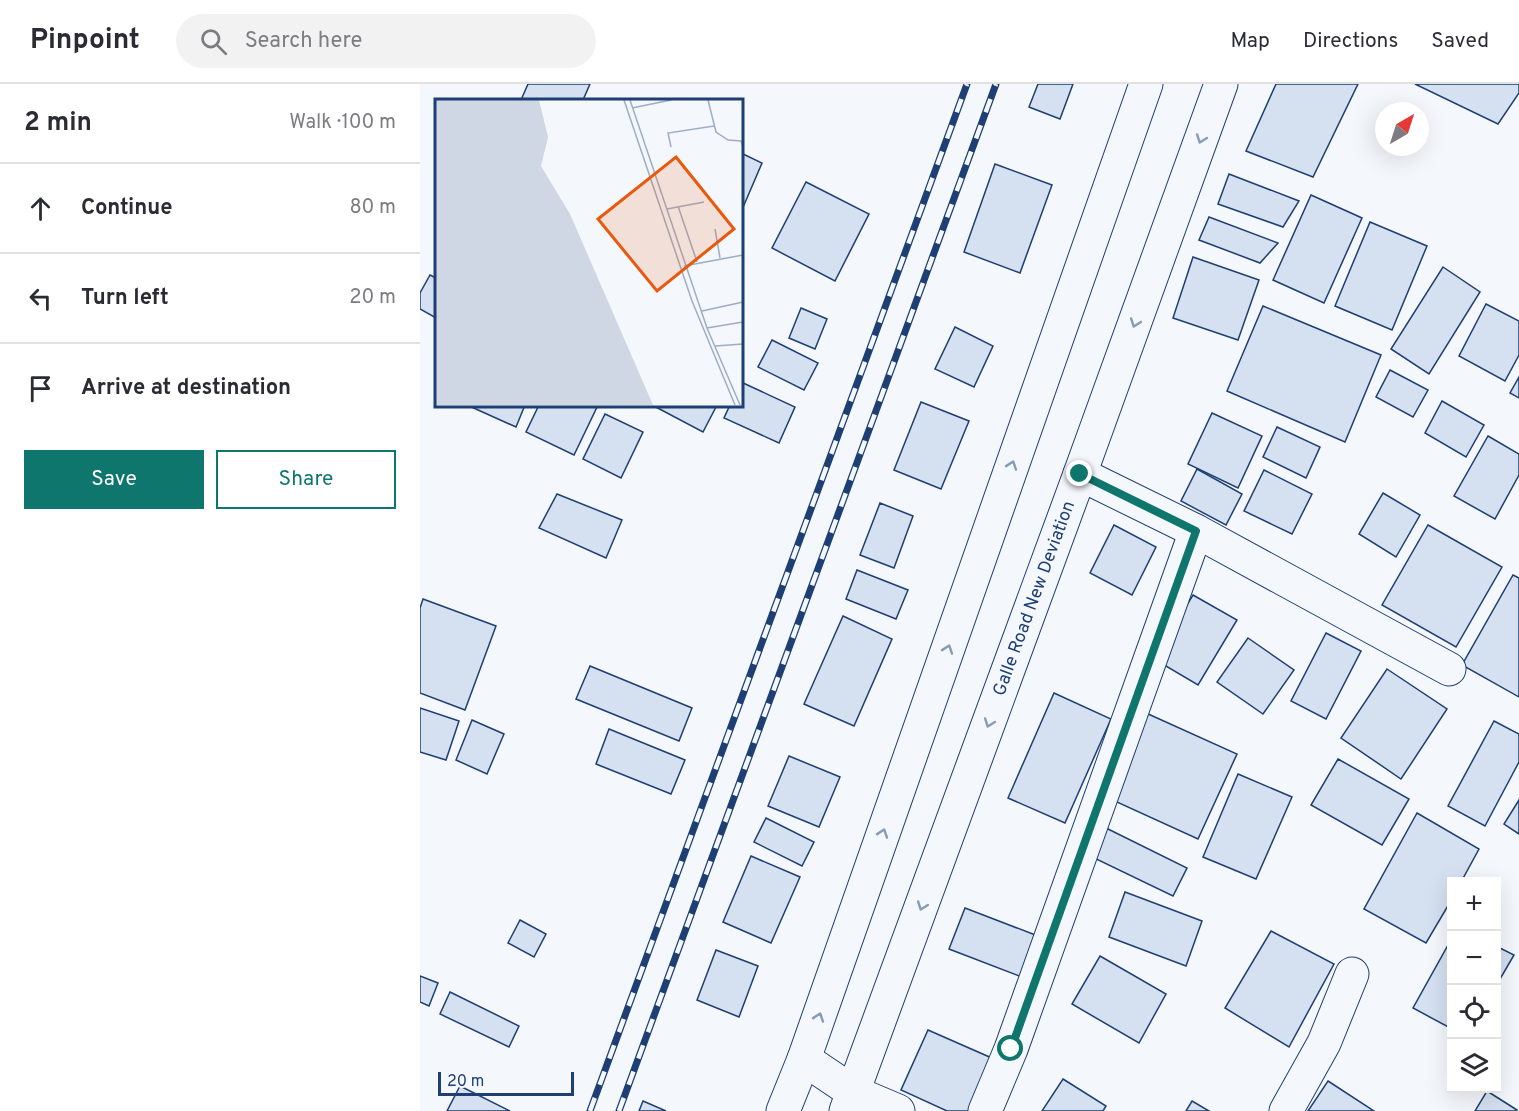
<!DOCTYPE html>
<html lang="en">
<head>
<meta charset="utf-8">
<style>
  body { margin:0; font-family:Overpass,sans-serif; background:#f2f2f3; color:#2b2b33 }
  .controls { position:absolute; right:18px; bottom:18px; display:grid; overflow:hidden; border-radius:0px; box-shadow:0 6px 24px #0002 }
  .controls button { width:54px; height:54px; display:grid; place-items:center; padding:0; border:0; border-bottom:2px solid #e1e1e2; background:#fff; color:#2b2b33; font:30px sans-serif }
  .compass { position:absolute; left:955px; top:18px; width:54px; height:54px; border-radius:50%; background:#fff; box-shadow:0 6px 24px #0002; rotate:39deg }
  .scale { position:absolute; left:18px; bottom:15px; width:136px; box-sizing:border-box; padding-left:6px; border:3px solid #1d3f73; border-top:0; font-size:16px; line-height:21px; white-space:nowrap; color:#1d3f73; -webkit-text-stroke:4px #f4f7fb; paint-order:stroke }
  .stop { position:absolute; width:18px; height:18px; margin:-14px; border:4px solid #0f766e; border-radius:50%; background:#fff }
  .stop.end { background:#0f766e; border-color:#fff; box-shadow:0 2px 6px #0008 }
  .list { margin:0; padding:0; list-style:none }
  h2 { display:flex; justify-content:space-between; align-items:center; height:78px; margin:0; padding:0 24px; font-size:26px }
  h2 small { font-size:20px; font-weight:400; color:#7c7c81 }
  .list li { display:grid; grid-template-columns:39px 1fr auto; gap:18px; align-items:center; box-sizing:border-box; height:90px; padding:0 24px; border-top:2px solid #e1e1e2 }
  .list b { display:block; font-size:22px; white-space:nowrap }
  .list em { font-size:20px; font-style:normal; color:#7c7c81 }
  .actions { display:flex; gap:12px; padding:18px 24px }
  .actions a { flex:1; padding:14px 0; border:2px solid #0f766e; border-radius:0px; text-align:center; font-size:21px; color:#0f766e }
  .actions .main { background:#0f766e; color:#fff }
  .icon { flex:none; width:33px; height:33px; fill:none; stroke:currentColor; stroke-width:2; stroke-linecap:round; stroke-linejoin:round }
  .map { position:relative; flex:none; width:1099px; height:1027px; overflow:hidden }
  header { display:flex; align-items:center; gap:36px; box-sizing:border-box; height:84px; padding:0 30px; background:#fff; border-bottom:2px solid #e1e1e2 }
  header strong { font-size:28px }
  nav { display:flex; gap:33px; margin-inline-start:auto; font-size:21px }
  .search { width:420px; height:54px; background:#f2f2f3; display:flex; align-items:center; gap:15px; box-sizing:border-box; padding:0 21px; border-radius:33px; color:#7c7c81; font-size:22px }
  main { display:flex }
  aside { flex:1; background:#fff }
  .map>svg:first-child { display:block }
</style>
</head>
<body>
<header>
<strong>Pinpoint</strong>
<div class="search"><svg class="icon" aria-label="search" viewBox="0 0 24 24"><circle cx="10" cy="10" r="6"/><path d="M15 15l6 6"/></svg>Search here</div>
<nav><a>Map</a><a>Directions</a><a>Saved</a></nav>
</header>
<main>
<aside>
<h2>2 min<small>Walk · 100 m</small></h2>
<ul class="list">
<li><svg class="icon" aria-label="ahead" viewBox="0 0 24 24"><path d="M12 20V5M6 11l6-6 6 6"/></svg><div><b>Continue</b></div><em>80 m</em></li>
<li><svg class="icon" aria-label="left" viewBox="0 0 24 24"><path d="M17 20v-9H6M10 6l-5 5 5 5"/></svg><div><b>Turn left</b></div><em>20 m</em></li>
<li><svg class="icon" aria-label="arrive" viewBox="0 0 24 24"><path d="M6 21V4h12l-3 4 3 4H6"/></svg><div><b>Arrive at destination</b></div></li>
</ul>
<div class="actions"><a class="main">Save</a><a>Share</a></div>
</aside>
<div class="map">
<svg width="1099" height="1027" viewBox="0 0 1099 1027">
  <rect width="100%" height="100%" fill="#f4f7fb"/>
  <g fill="#d5e0f0" stroke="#1d3f73" stroke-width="1.5">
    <path d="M 108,0 L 170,0 L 163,16 L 101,16 Z"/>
    <path d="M 618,0 L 653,0 L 640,35 L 609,23 Z"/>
    <path d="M 856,0 L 938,0 L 893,93 L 826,67 Z"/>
    <path d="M 995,0 L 1099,0 L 1099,9 L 1078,40 Z"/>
    <path d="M 321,69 L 342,79 L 321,128 Z"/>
    <path d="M 575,80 L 632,101 L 600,189 L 544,168 Z"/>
    <path d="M 809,90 L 879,117 L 863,143 L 798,120 Z"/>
    <path d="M 386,98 L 449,130 L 415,197 L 352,164 Z"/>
    <path d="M 891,111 L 942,134 L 904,219 L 853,196 Z"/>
    <path d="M 789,133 L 858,159 L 840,179 L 779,156 Z"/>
    <path d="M 950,138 L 1007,162 L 972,246 L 915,222 Z"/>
    <path d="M 773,173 L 839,196 L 818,256 L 753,234 Z"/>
    <path d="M 1023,183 L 1060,208 L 1009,290 L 971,265 Z"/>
    <path d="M 10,191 L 16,194 L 16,234 L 0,225 L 0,209 Z"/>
    <path d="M 1066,220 L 1099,237 L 1099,271 L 1085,297 L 1039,272 Z"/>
    <path d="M 843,222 L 961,271 L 925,358 L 807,307 Z"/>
    <path d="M 381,224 L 407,235 L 395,265 L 369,254 Z"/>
    <path d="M 535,243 L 573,262 L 554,303 L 515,285 Z"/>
    <path d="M 352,256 L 398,279 L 384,306 L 338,283 Z"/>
    <path d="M 970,286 L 1008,306 L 993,333 L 956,313 Z"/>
    <path d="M 1099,293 L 1099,314 L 1090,309 Z"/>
    <path d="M 321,298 L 375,323 L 359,359 L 304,334 L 310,321 L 321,321 Z"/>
    <path d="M 1022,317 L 1064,341 L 1046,373 L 1005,349 Z"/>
    <path d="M 501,318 L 549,337 L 521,405 L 474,386 Z"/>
    <path d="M 47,321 L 105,321 L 96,343 Z"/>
    <path d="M 119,321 L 178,321 L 154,371 L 106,348 Z"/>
    <path d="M 232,321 L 297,321 L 283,348 Z"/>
    <path d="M 792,329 L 842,352 L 818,404 L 768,380 Z"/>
    <path d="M 185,330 L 223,348 L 201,394 L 163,375 Z"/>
    <path d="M 857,343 L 900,363 L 886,394 L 843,373 Z"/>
    <path d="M 1068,352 L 1099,370 L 1099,391 L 1075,435 L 1034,412 Z"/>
    <path d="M 777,385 L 822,410 L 806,441 L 761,417 Z"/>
    <path d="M 844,386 L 892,410 L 872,450 L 824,427 Z"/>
    <path d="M 963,409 L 1000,431 L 976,473 L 939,450 Z"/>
    <path d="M 137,410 L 202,436 L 186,474 L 119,444 Z"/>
    <path d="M 460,419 L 493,432 L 474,484 L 440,471 Z"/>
    <path d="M 694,441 L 736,463 L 712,511 L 670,489 Z"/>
    <path d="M 1008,441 L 1082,483 L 1036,563 L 962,521 Z"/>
    <path d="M 437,486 L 488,506 L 476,535 L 426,515 Z"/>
    <path d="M 1093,491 L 1099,494 L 1099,613 L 1042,581 Z"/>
    <path d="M 773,511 L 817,536 L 778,601 L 734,575 Z"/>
    <path d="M 3,515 L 76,542 L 45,626 L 0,609 L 0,524 Z"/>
    <path d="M 423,532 L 472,555 L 434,642 L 384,620 Z"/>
    <path d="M 906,549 L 941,567 L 906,635 L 871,617 Z"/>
    <path d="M 828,554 L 874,586 L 843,630 L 797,598 Z"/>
    <path d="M 170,582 L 272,624 L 259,657 L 156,615 Z"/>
    <path d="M 967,585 L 1027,625 L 981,695 L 921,654 Z"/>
    <path d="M 634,609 L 691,635 L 645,739 L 588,714 Z"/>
    <path d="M 0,624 L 39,637 L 26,676 L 0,668 Z"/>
    <path d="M 726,629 L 817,670 L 778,755 L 688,714 Z"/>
    <path d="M 52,636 L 84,650 L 67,690 L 36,676 Z"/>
    <path d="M 1074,637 L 1099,650 L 1099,678 L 1065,742 L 1028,722 Z"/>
    <path d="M 189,645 L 265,676 L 251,710 L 176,680 Z"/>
    <path d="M 369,672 L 420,693 L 399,743 L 348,722 Z"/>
    <path d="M 918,675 L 989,715 L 962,761 L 891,721 Z"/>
    <path d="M 818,690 L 872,713 L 836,795 L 783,773 Z"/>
    <path d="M 1099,716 L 1099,750 L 1084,740 Z"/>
    <path d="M 997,729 L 1059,765 L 1041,798 L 1032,798 L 1032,815 L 1006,859 L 944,825 Z"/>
    <path d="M 346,734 L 394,758 L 382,782 L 334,758 Z"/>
    <path d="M 686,744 L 767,784 L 753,812 L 672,773 Z"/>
    <path d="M 331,772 L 380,793 L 351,859 L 303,838 Z"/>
    <path d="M 705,808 L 782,837 L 766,882 L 689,853 Z"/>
    <path d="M 545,824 L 618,852 L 602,893 L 529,865 Z"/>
    <path d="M 100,836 L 126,850 L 114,873 L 88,859 Z"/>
    <path d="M 851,847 L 914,880 L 869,963 L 805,924 Z"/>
    <path d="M 1032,854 L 1032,945 L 993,924 Z"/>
    <path d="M 1076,862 L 1094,871 L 1076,902 Z"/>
    <path d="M 296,866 L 338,882 L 319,933 L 277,916 Z"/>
    <path d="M 680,872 L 746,910 L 719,959 L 652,920 Z"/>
    <path d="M 0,892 L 18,899 L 9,922 L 0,918 Z"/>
    <path d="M 30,908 L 99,942 L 89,963 L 20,930 Z"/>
    <path d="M 508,946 L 574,975 L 551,1027 L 527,1027 L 481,1006 Z"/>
    <path d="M 643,995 L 686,1022 L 683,1027 L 622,1027 Z"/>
    <path d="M 908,997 L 954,1027 L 888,1027 Z"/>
    <path d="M 40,1002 L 90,1027 L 27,1027 Z"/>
    <path d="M 1067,1007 L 1097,1026 L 1096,1027 L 1055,1027 Z"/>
    <path d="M 223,1017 L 246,1027 L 219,1027 Z"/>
    <path d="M 772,1017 L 789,1027 L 766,1027 Z"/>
  </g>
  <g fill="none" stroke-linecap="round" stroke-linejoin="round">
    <defs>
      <g id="minor">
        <path d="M 660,390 L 776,447 L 1029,585"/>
        <path d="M 384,975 L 433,1008 L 478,1027"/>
        <path d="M 565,1027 L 591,965 L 776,447"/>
        <path d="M 866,1027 L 904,959 L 932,890"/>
      </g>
      <g id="major">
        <path d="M 363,1027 L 384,975 L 726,0"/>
        <path id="s1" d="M 426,1027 L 660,390 L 801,0"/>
      </g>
    </defs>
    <use href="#minor" stroke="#1d3f73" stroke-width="35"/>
    <use href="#major" stroke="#1d3f73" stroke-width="35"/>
    <use href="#minor" stroke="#f4f7fb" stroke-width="33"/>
    <use href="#major" stroke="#f4f7fb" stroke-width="33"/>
    <defs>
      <g id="rail">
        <path d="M 170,1027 L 547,0"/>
        <path d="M 199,1027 L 576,0"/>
      </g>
    </defs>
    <use href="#rail" stroke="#1d3f73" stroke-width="7"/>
    <use href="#rail" stroke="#f4f7fb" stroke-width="4.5" stroke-dasharray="14" stroke-linecap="butt"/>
  </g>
  <defs><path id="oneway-chevron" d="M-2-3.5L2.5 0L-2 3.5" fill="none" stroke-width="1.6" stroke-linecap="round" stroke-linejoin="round" transform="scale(1.5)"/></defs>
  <g stroke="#889bb7">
    <use href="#oneway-chevron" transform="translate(781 55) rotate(110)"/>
    <use href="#oneway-chevron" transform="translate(715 239) rotate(110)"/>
    <use href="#oneway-chevron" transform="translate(592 381) rotate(-71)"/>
    <use href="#oneway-chevron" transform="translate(528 565) rotate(-71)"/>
    <use href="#oneway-chevron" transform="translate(569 639) rotate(110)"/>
    <use href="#oneway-chevron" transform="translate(463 749) rotate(-71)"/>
    <use href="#oneway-chevron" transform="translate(502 822) rotate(110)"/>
    <use href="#oneway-chevron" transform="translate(399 933) rotate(-71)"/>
  </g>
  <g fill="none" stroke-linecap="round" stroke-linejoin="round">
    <path stroke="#0f766e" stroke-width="8" d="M 591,965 L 776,447 L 660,390"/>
  </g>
  <g text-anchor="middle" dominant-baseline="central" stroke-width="4.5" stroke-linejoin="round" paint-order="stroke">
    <g font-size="18" fill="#1d3f73" stroke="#f4f7fb">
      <text stroke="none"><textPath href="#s1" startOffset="546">Galle Road New Deviation</textPath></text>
    </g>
  </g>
  <g transform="translate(15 15)">
    <rect width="308" height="308" fill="#f4f7fb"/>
    <path d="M 0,1 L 104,1 L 113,38 L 106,67 L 135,115 L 218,306 L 0,306 Z" fill="#cfd7e4"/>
    <path fill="none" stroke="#9eadc5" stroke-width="1.5" d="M 189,1 L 257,202 L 300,306M 195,1 L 272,229 L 305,306M 273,1 L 281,33 L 293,41 L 306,42 L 308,48M 197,9 L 236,1M 236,48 L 233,34 L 279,27M 243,107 L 262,163M 232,110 L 269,103M 280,130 L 285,159M 249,167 L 308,156M 267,212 L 308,203M 272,229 L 308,223M 280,247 L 308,245"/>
    <path fill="#e8590c" fill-opacity="0.15" stroke="#e8590c" stroke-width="3" d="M 241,58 L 299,130 L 222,192 L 163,120 Z"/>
    <rect width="308" height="308" fill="none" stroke="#1d3f73" stroke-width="3"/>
  </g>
</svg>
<div class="controls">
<button>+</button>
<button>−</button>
<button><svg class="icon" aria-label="locate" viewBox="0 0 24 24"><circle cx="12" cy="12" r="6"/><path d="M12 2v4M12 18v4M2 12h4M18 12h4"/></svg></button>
<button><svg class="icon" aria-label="layers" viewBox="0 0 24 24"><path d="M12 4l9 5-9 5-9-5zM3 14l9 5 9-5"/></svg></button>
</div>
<svg class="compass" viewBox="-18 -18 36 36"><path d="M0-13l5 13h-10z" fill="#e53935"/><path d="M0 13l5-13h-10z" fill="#7c7c81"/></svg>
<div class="scale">20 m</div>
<div class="stop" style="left:591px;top:965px"></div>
<div class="stop end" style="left:660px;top:390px"></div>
</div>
</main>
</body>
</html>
